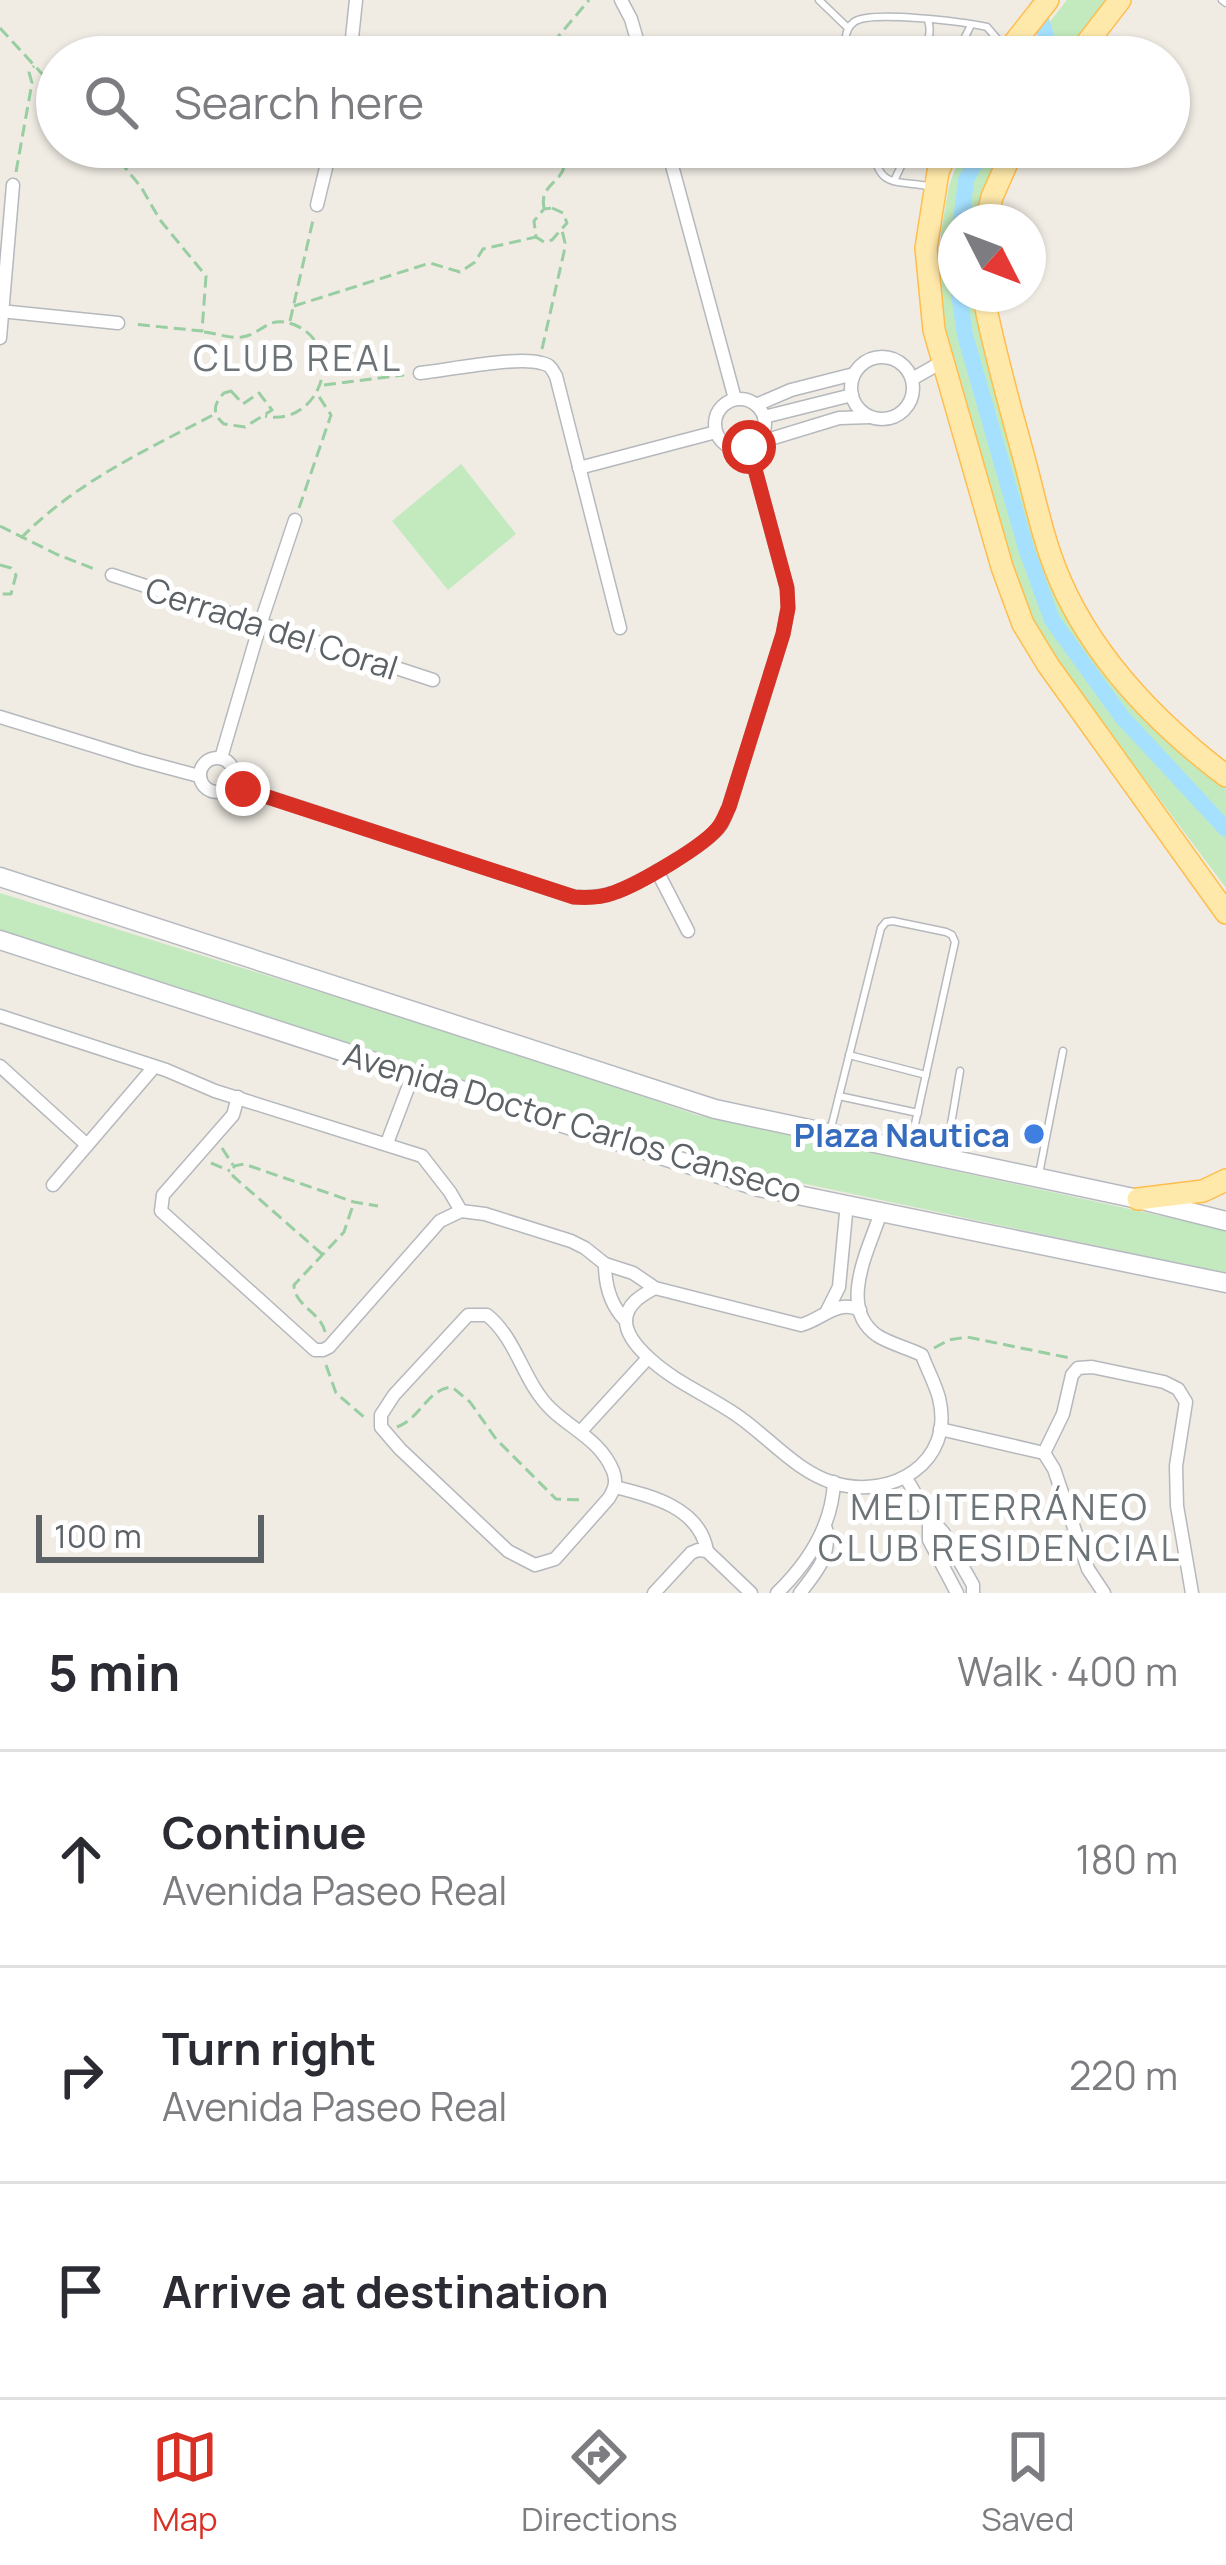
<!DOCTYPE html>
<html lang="en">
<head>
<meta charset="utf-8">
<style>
  body { margin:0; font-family:Manrope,sans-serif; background:#f7f7f7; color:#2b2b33 }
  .compass { position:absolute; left:938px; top:204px; width:108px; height:108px; border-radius:50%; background:#fff; box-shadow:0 3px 9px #0004; rotate:132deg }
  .scale { position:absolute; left:36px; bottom:30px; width:228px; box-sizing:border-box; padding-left:12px; border:6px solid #5c6266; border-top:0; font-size:33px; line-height:42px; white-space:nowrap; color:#5c6266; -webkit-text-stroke:9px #fff; paint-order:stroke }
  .stop { position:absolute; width:36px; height:36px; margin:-27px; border:9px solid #d93025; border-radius:50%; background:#fff }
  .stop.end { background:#d93025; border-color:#fff; box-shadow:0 3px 12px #0008 }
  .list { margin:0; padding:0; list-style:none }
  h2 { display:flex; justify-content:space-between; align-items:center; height:156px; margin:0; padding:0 48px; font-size:51px }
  h2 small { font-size:39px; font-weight:400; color:#7c7c81 }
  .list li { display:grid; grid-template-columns:78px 1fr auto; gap:36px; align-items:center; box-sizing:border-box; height:216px; padding:0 48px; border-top:3px solid #e1e1e2 }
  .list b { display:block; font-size:45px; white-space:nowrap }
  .list p { margin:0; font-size:39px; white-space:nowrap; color:#7c7c81 }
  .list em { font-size:39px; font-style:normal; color:#7c7c81 }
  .icon { flex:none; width:66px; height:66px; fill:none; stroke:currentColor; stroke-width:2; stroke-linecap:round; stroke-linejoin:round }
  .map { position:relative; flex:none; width:1226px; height:1593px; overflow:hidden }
  .search { position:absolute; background:#fff; box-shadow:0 3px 9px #0004; left:36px; right:36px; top:36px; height:132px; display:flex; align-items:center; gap:30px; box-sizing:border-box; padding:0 42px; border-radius:66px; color:#7c7c81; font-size:45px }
  .sheet { height:804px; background:#fff }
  nav { display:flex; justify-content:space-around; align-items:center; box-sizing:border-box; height:168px; border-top:3px solid #e1e1e2; background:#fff; font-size:33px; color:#7c7c81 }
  nav a { display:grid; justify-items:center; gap:6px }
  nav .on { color:#d93025 }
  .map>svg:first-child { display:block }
</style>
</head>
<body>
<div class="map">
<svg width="1226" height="1593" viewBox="0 0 1226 1593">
  <rect width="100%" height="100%" fill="#f0ece4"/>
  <g fill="#c2eabe">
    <path d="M 1067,0 L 1108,0 L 1063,57 L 1022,57 Z"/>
    <path d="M 963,147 L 999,147 L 974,222 L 956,222 L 956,294 L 973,294 L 1009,424 L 1080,625 L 1144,718 L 1226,785 L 1226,888 L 1060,666 L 1037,628 L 1017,585 L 942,315 L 941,232 L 949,186 Z"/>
    <path d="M 461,464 L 516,534 L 448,590 L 392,521 Z"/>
    <path d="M 0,893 L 485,1043 L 697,1115 L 1226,1230 L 1226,1273 L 796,1182 L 692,1156 L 0,937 Z"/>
  </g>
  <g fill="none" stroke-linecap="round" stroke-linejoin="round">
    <g stroke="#a5e0ff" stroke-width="16">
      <path d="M 1037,7 L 1049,46 L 1043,57"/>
      <path d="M 961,222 L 966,180 L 984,147"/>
      <path d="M 956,258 L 956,271"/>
      <path d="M 959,294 L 965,335 L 1026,548 L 1052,620 L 1122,717 L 1226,829"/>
    </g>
    <defs>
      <g id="lane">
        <path d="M 819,0 L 848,28"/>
        <path d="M 1222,0 L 1226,3"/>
        <path d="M 847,57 C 845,45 843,30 854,22 C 870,10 965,22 987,27 L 1005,48"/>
        <path d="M 918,57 C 926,44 933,36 928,20"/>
        <path d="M 955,57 L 971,25"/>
        <path d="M 871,147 C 881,188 890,180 929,186"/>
        <path d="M 894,181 L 910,147"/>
        <path d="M 849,1055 L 926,1075"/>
        <path d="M 839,1096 L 918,1113"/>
        <path d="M 830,1132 L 881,928 L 886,922 L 893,921 L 946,932 L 952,935 L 955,942 L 910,1147"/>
        <path d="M 946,1154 L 960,1071"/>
        <path d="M 1039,1174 L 1063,1051"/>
      </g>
      <g id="street">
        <path d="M 621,0 L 631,19 L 642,57"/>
        <path d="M 350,57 L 356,0"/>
        <path d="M 459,147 L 460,147"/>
        <path d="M 667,147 L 735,399"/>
        <path d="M 317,205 L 331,147"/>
        <path d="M 0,311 L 118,323"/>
        <path d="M 0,338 L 13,185"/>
        <circle cx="882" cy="388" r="31"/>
        <path d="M 420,373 C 448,370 517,356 541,363 C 551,365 551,368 556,376 L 620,628"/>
        <path d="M 912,379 L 942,362"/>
        <circle cx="740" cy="424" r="25"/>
        <path d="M 756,405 L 791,390 L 854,374"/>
        <path d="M 764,417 L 852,395"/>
        <path d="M 757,443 L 839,418 L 870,417"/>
        <path d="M 579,468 L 716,432"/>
        <path d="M 112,575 L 433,680"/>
        <path d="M 0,717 L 139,760 L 199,776"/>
        <circle cx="217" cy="775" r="17"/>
        <path d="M 221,758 L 260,625 L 295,520"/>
        <path d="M 232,785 L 574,897 C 588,898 600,897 613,893 C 636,885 707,845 721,825 C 724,820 726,813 729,807 L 783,634 L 788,608 L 787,588 L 749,447"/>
        <path d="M 657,871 L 688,931"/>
        <path d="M 0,1016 L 166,1070 L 215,1091 L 422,1156 L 450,1192 L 461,1211 L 485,1214 L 571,1241 L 585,1248 L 605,1264 L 633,1273 L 655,1288 L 801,1325 C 823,1319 837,1299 860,1310"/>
        <path d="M 0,1066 L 87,1145"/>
        <path d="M 238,1097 L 233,1115 L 163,1195 L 161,1211 L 315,1350 L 323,1350 L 329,1347 L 440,1221 L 461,1211"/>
        <path d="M 387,1143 L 414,1072"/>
        <path d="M 53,1185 L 154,1067"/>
        <path d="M 605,1264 C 605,1286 610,1305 626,1321"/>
        <path d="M 655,1288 C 642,1295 626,1304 626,1321 C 626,1335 640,1350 650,1359 C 675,1382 707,1395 735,1414 C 768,1436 795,1471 834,1483 C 891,1500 955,1463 939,1398 C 935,1383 927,1369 922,1355 C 908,1348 891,1344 878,1336 C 836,1308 870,1247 881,1212"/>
        <path d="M 827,1311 L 839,1287 L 847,1203"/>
        <path d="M 468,1315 L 487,1315 C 518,1340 523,1383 552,1410 C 573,1430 601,1441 613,1471 C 617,1481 615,1488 609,1498 L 555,1559 L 535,1565 L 508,1551 L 400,1449 L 381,1427 L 381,1415 L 394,1395 Z"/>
        <path d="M 940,1429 L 1044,1453"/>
        <path d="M 582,1430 L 648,1358"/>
        <path d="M 906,1478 L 929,1517 L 943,1532 L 973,1585 L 973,1593"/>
        <path d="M 615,1487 C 652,1496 700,1508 707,1551"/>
        <path d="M 929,1518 L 929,1540 L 957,1593"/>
        <path d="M 654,1593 L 691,1553 L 698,1550 L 707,1551 L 751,1593"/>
        <path d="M 777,1593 C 808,1563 832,1527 834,1482"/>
        <path d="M 800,1593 C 816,1572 831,1557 826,1529"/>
        <path d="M 1104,1593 L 1088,1569 L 1054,1469 L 1044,1453 L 1063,1414 L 1072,1375 L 1078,1368 L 1092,1367 L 1164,1382 L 1178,1389 L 1186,1402 L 1176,1466 L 1177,1506 L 1192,1593"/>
      </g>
      <g id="secondary">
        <path d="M 0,877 L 715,1109 L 1138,1199 L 1226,1221"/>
        <path d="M 0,940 L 759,1187 L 1226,1283"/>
      </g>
      <g id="primary">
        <path d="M 1003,57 L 1048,0"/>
        <path d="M 1076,57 L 1120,0"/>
        <path d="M 949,147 L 938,172 L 926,248 L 934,330 L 1002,567 L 1023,624 L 1048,665 L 1226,913"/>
        <path d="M 986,222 L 992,197 L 1014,147"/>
        <path d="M 983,294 C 993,346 1007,396 1021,447 C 1031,482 1038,519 1050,554 C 1081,646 1151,719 1226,776"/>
        <path d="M 1138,1199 L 1203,1191 L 1226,1180"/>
      </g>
    </defs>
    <use href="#lane" stroke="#b5b8bc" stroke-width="9"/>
    <use href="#street" stroke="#b5b8bc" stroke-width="15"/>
    <use href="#secondary" stroke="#b6bac0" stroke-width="21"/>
    <use href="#primary" stroke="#ffbd4e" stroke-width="24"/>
    <g stroke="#98cea2" stroke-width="3" stroke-dasharray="12 6" stroke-linecap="butt">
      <path d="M 0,28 L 44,76 L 57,78"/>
      <path d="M 541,57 L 589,0"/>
      <path d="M 108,147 L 141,187 L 160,220 L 206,276 L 202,331 L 132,324"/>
      <path d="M 16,172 L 32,83 L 29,72 L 34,66"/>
      <path d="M 544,208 C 538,179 574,184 563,147"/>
      <path d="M 552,208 L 563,213 L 567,223 L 552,240 L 544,242 L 536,237 L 534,221 L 544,209 Z"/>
      <path d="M 294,306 L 430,263 L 460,272 L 475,262 L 483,249 L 536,237"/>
      <path d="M 290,321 L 313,220"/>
      <path d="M 204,332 C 215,333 231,339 242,337 C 263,334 267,314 295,325 C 348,348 319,428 265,416"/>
      <path d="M 542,349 L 564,252 L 565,243 L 562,230"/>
      <path d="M 324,385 L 404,375"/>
      <path d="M 231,391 L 243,404 L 259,393 L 272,410 L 245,427 L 224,424 C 212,414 213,404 224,393 Z"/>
      <path d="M 299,508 L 331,415 L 318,395"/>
      <path d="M 0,526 L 56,554 L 97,570"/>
      <path d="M 21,538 C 76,482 146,450 215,414"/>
      <path d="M 0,565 L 11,568 L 16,575 L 11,594 L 0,594"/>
      <path d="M 222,1148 L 233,1165"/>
      <path d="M 211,1163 L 230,1171"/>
      <path d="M 322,1254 L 233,1176 L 234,1166 L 244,1164 L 354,1202 L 378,1206"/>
      <path d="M 325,1332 C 321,1312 294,1306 294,1285 L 344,1232 L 354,1202"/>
      <path d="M 934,1348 L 949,1340 L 967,1337 L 1070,1358"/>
      <path d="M 326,1365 L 336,1393 L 365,1418"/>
      <path d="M 397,1427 C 420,1419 427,1389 452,1387 L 470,1402 L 496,1439 L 556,1499 L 585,1500"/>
    </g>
    <use href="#lane" stroke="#fff" stroke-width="6"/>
    <use href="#street" stroke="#fff" stroke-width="12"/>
    <use href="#secondary" stroke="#fff" stroke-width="18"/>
    <use href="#primary" stroke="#ffe9aa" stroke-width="21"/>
  </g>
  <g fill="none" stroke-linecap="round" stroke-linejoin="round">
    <path stroke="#d93025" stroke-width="15" d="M 243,789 L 574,897 C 588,898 600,898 613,893 C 637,885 707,845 720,825 C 724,819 726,813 729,807 L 783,634 L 788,608 L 787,588 L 749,447"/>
  </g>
  <circle fill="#3f7fe0" stroke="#fff" stroke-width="4.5" cx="1034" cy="1134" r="12"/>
  <g text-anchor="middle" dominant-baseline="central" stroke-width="10" stroke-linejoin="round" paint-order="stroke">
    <g font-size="33" fill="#5c6266" stroke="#fff">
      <text transform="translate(272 628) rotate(18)">Cerrada del Coral</text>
      <text transform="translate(573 1122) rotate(17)">Avenida Doctor Carlos Canseco</text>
    </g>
    <g font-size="33" font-weight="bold" fill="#366cbe" stroke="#fff" text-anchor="end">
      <text x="1010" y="1134">Plaza Nautica</text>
    </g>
    <g font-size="36" letter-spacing="3" fill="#6d7478" stroke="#fff">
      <text x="298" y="357">CLUB REAL</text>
      <text x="1000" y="1506">MEDITERRÁNEO<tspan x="1000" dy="41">CLUB RESIDENCIAL</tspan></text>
    </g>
  </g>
</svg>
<svg class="compass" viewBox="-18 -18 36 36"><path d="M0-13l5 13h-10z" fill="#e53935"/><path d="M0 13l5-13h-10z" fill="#7c7c81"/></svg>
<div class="scale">100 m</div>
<div class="stop" style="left:749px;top:447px"></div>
<div class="stop end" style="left:243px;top:789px"></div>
<div class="search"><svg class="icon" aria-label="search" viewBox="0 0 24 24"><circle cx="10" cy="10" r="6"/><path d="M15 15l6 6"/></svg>Search here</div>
</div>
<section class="sheet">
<h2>5 min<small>Walk · 400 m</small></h2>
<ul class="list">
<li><svg class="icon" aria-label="ahead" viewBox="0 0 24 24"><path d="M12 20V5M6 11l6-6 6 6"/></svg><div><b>Continue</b><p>Avenida Paseo Real</p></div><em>180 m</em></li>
<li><svg class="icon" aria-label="right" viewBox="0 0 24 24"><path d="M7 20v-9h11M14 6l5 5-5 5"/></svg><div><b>Turn right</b><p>Avenida Paseo Real</p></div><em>220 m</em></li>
<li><svg class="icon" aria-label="arrive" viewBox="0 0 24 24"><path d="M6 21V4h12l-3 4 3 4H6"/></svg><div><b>Arrive at destination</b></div></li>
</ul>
</section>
<nav>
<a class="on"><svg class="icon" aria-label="map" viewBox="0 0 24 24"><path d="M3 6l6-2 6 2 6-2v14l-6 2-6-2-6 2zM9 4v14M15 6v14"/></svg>Map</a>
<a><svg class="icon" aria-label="directions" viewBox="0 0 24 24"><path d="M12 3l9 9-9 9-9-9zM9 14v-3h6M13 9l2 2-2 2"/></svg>Directions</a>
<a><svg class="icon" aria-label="saved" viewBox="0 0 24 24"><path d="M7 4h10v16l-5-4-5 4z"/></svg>Saved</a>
</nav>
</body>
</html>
